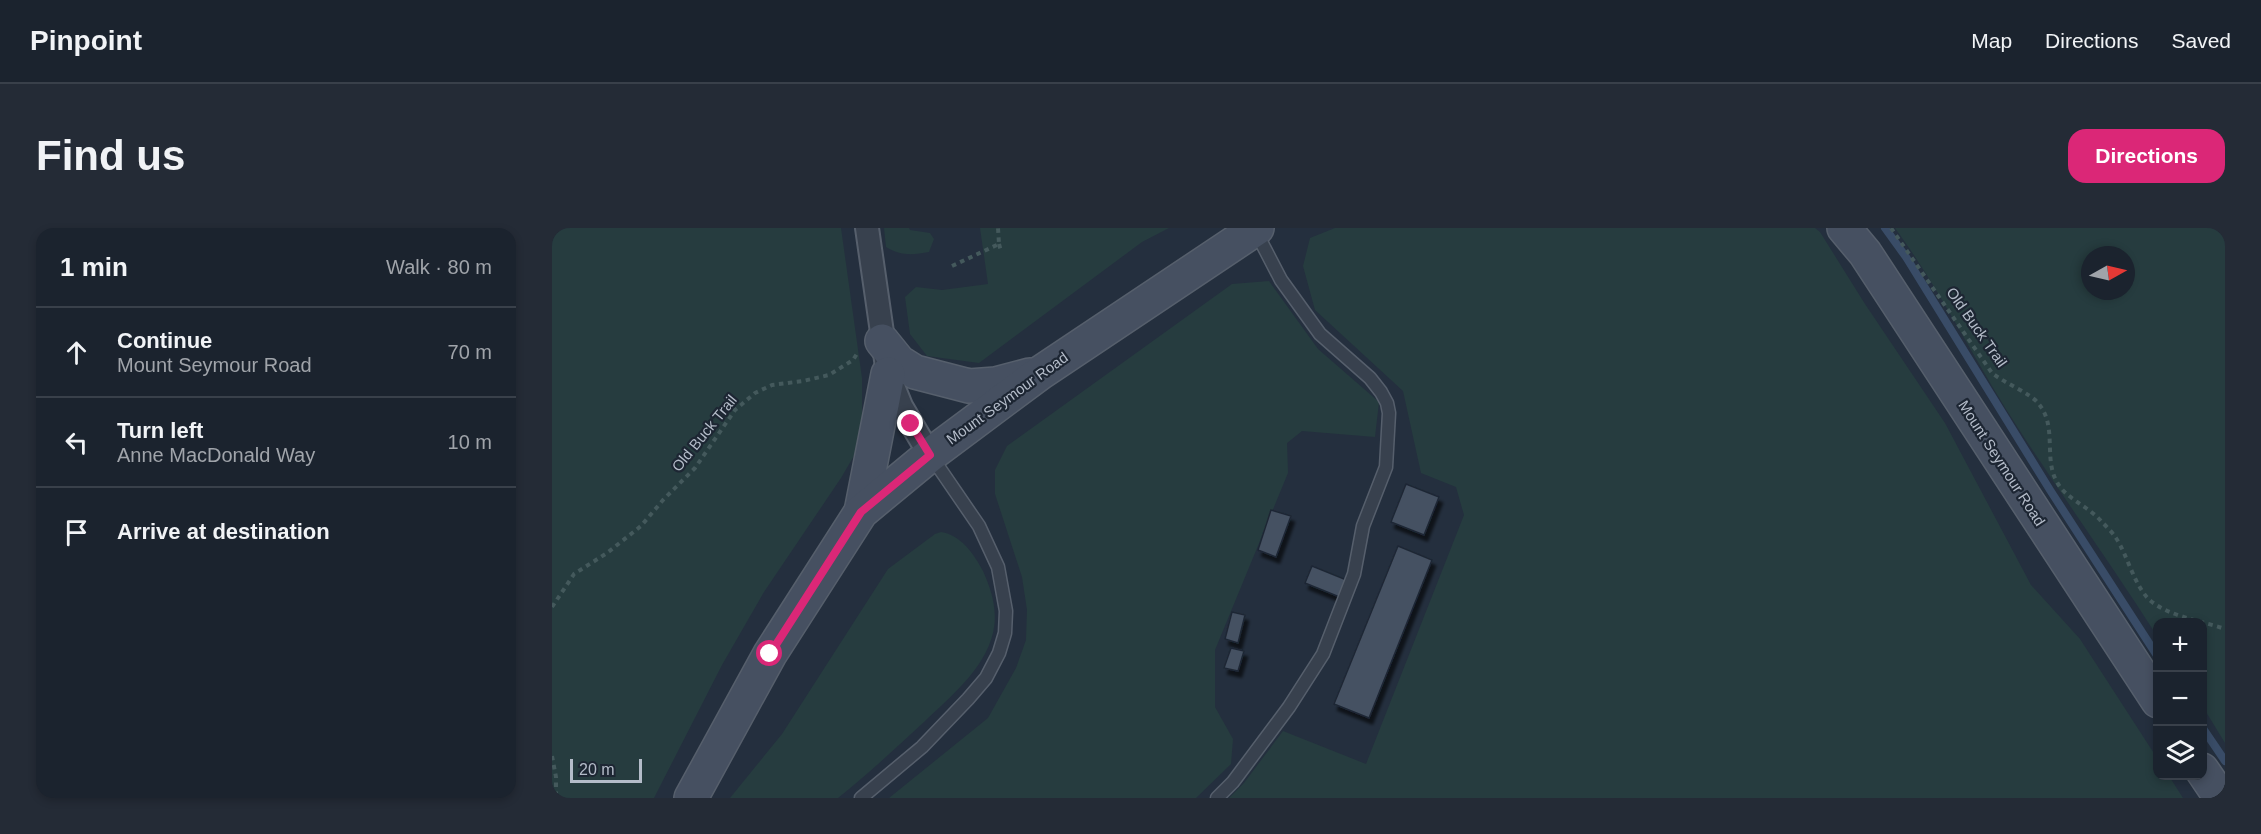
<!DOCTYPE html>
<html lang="en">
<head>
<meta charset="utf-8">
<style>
  body { margin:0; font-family:Helvetica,sans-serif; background:#242b36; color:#f1f3f6 }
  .controls { position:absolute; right:18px; bottom:18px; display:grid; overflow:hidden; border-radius:12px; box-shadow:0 3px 9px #0003 }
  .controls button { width:54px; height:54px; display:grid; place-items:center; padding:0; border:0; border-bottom:2px solid #39404a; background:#1b232e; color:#f1f3f6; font:30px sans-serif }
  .compass { position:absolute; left:1529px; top:18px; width:54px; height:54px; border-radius:50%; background:#1b232e; box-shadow:0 3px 9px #0003; rotate:82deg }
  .scale { position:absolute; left:18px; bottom:15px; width:72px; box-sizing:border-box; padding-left:6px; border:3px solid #b4bcc9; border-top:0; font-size:16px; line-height:21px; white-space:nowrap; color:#b4bcc9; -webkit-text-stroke:4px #1d2633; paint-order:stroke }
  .stop { position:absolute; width:18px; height:18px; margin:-14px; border:4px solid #db2777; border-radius:50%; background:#fff }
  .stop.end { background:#db2777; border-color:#fff; box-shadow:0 2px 6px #0008 }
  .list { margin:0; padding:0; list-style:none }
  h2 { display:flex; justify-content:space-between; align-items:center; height:78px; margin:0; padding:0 24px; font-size:26px }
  h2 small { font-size:20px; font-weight:400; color:#a0a4aa }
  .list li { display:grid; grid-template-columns:39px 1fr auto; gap:18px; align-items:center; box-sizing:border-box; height:90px; padding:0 24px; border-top:2px solid #39404a }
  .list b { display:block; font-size:22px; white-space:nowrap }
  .list p { margin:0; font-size:20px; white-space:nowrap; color:#a0a4aa }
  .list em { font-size:20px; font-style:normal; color:#a0a4aa }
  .icon { flex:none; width:33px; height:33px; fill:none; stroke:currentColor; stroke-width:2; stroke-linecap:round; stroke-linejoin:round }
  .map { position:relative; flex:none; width:1673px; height:570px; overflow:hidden; border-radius:18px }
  header { display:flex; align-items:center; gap:36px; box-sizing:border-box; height:84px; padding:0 30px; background:#1b232e; border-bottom:2px solid #39404a }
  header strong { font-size:28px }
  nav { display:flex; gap:33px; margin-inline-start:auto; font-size:21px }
  .intro { display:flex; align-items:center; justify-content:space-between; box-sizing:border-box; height:144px; padding:0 36px }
  h1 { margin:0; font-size:42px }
  .button { padding:15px 27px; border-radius:18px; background:#db2777; color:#fff; font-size:21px; font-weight:700 }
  main { display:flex; gap:36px; padding:0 36px }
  aside { flex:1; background:#1b232e; border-radius:18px; box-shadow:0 3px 9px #0003 }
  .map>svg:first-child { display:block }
</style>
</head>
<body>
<header>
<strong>Pinpoint</strong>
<nav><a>Map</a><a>Directions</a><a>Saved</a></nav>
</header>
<div class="intro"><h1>Find us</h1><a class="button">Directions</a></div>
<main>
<aside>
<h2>1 min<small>Walk · 80 m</small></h2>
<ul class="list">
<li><svg class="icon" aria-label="ahead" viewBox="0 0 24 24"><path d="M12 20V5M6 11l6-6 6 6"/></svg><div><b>Continue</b><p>Mount Seymour Road</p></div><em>70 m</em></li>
<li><svg class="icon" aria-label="left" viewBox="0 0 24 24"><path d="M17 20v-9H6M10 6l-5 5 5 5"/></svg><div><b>Turn left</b><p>Anne MacDonald Way</p></div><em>10 m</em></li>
<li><svg class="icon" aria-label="arrive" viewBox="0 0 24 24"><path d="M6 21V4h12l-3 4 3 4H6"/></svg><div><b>Arrive at destination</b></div></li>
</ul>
</aside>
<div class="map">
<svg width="1673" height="570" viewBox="0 0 1673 570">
  <defs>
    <filter id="shadow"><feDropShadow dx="3.5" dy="6" stdDeviation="1.5" flood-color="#0009"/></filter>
  </defs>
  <rect width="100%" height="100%" fill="#242f3e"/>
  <g fill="#263c3f" fill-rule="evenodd">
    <path d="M 0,0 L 289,0 L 310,150 L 310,208 L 303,226 L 289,250 L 212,364 L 170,437 L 102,570 L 0,570 Z"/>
    <path d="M 332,0 L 357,0 L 358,2 L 378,5 L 382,11 L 377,24 C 361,27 348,28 334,19 Z"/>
    <path d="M 428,0 L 617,0 L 590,14 L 427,135 L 375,128 L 358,106 L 353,69 L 364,59 L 390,62 L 436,56 Z"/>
    <path d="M 783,0 L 1263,0 L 1268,4 L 1313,76 L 1393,195 L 1479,357 L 1528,411 L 1605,530 L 1606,548 L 1617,548 L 1631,570 L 677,570 L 692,555 L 731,503 L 814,536 L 912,287 L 904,259 L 869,245 L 851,163 L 763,82 L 751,38 L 758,10 Z"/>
    <path d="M 1343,0 L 1673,0 L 1673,515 L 1651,479 L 1650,394 L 1606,394 L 1605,408 C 1561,339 1513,272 1468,203 C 1424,136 1390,64 1343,0 ZM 1538,27 L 1574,27 L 1574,63 L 1538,63 Z"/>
    <path d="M 717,53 L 766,121 L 827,174 L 823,209 L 750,203 L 735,215 L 736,245 L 663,422 L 663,479 L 681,511 L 679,536 L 644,570 L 337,570 L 436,490 L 464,440 L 474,412 L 475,382 L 470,349 L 443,266 L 443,242 L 455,218 L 680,56 Z"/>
    <path d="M 389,304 C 409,307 422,326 431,343 C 440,363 446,383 441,405 C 432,442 398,469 372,494 C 344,520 316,546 286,570 L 178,570 L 230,506 L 336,341 L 383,306 Z"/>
  </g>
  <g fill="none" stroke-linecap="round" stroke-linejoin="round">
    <g stroke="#394c67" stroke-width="8">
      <path d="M 1333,0 L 1354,29 L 1498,262 L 1606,429"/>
      <path d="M 1650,499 L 1673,533"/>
    </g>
  </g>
  <g fill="#455162" stroke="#1f2835" stroke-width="1.5" filter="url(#shadow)">
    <path d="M 854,256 L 887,269 L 872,307 L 839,294 Z"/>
    <path d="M 719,282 L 739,288 L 724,329 L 706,322 Z"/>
    <path d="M 846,318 L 880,332 L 817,490 L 782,476 Z"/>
    <path d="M 760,338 L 797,353 L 790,370 L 753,355 Z"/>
    <path d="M 680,384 L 693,387 L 686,415 L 673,411 Z"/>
    <path d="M 679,420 L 692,423 L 686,443 L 672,440 Z"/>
  </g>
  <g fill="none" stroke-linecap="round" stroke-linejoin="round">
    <defs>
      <g id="lane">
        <path d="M 309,570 L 370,519 L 416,471 L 434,450 L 447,425 L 453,405 L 454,383 L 446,339 L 427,298 L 379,228"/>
        <path d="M 665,570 L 681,554 L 737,479 L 771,426 L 802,346 L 811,298 L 834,239 L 837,185 L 835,175 L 829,164 L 818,150 L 768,106 L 729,52 L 703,2"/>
      </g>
      <path id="street" d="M 315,0 L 336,146 L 349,178 L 378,227"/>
      <g id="secondary">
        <path d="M 1292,0 L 1313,25 L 1606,473"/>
        <path d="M 330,113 L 347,134 L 363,144 L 417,158 L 444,156 L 478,147"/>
        <path d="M 309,284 L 336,146"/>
        <path d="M 1650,542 L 1669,570"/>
        <path d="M 139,570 L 218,426 L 309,284 L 378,227 L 488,145 L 705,0"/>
      </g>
    </defs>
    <use href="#lane" stroke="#565f6c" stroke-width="15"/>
    <use href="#street" stroke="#565f6c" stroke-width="26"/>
    <use href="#secondary" stroke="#565f6c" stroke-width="36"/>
    <g stroke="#44595c" stroke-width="4" stroke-dasharray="4.5 4.5" stroke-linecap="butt">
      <path d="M 1339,0 L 1440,145 C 1452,155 1478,165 1486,175 C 1506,198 1491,230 1505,254 C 1513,270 1536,278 1549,293 C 1554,298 1560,304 1564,310 C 1576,328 1583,361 1600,374 C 1620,389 1650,393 1673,401"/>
      <path d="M 447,16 L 449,23"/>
      <path d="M 400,38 L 447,16 L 446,0"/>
      <path d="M 0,379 L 22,346 L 55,325 L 89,298 L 111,272 L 143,240 L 183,182 L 203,165 L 220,157 L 251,153 L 277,147 L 301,132 L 306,124"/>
      <path d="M 0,528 L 4,549 L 4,570"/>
    </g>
    <use href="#lane" stroke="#38414e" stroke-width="12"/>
    <use href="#street" stroke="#38414e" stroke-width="22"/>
    <use href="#secondary" stroke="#465061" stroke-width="33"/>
  </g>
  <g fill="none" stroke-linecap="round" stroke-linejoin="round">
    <path stroke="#db2777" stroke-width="8" d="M 218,426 L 309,284 L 378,227 L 359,196"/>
  </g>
  <g text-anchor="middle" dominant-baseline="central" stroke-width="4.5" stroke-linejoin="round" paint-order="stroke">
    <g font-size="15" fill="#b4bcc9" stroke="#1d2633">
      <text transform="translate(1425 99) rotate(55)">Old Buck Trail</text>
      <text transform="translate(455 170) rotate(-36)">Mount Seymour Road</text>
      <text transform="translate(152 205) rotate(-51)">Old Buck Trail</text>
      <text transform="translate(1450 235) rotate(57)">Mount Seymour Road</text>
    </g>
  </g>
</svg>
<div class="controls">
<button>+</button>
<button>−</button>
<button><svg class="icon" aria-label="layers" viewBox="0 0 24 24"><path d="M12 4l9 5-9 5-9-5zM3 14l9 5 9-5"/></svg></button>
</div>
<svg class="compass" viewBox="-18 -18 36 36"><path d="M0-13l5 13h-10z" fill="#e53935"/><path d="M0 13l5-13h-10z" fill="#a0a4aa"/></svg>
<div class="scale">20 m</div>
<div class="stop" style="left:218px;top:426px"></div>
<div class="stop end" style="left:359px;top:196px"></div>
</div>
</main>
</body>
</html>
